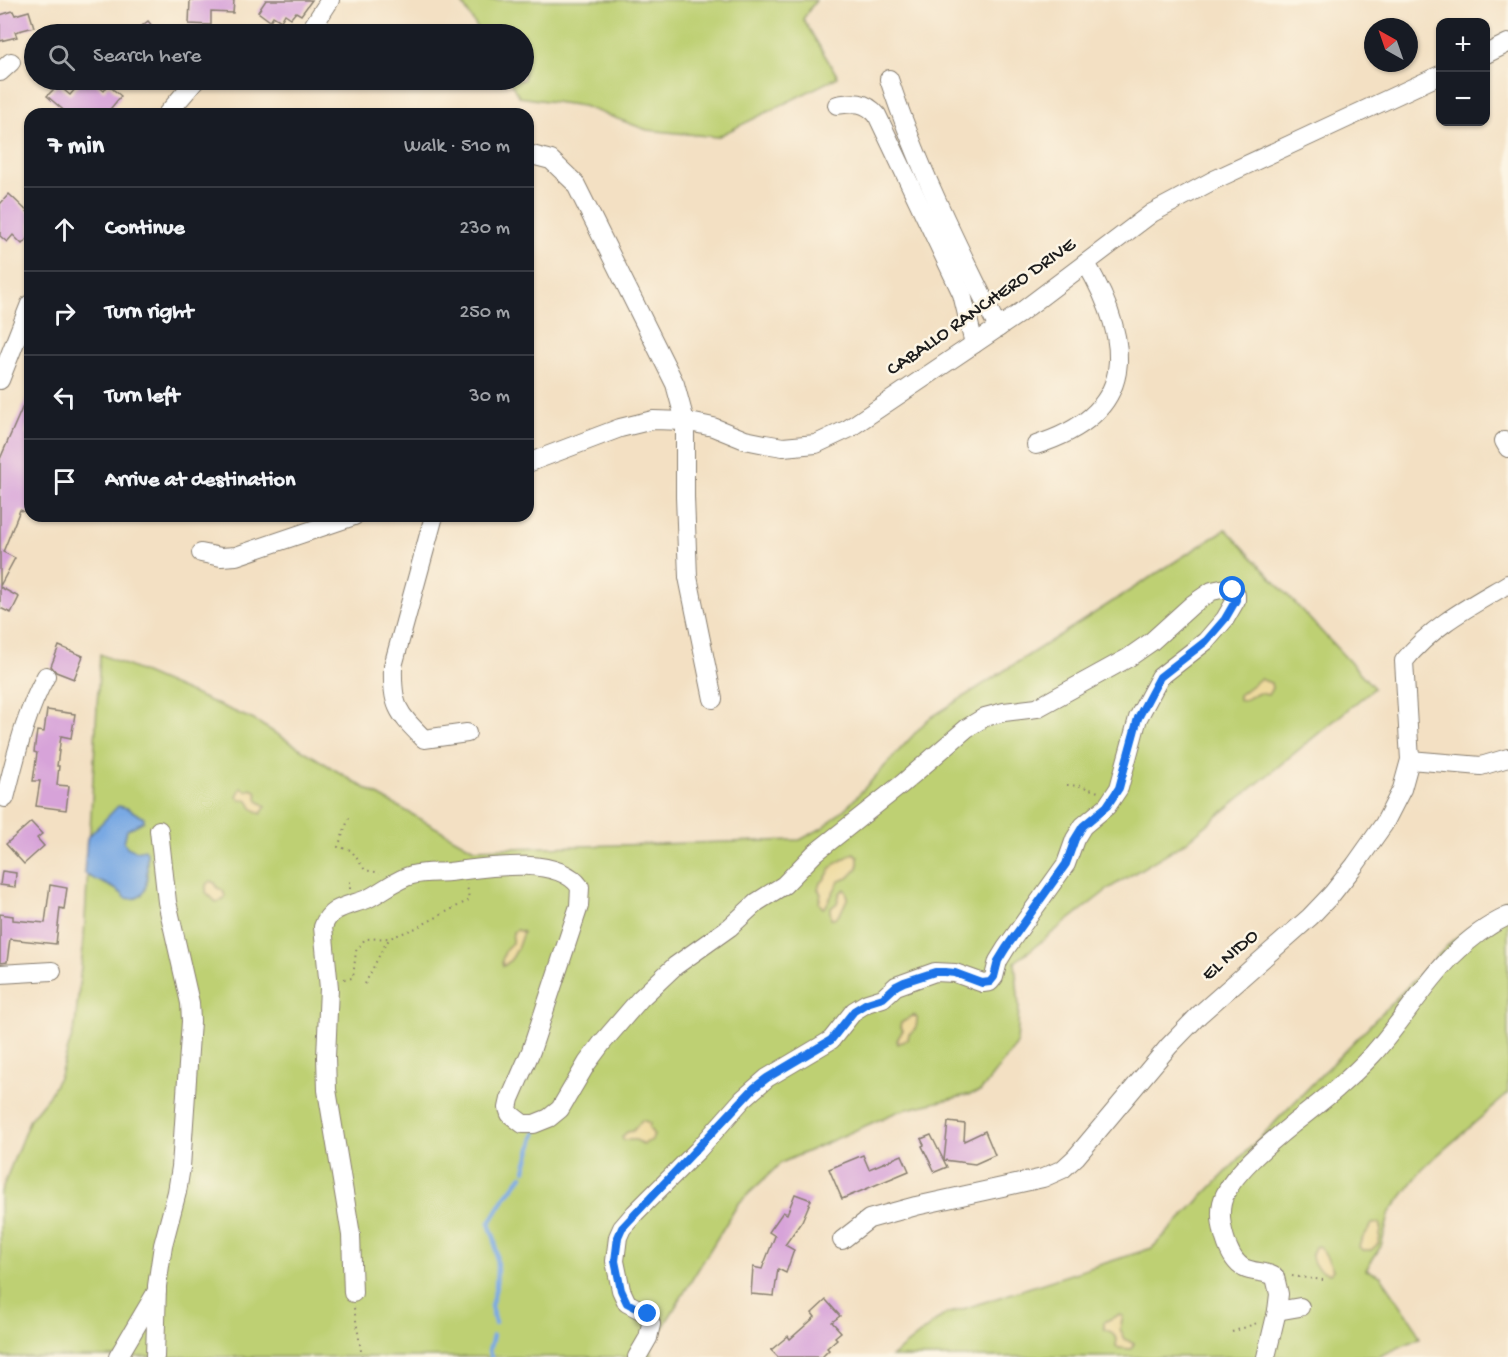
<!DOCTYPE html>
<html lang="en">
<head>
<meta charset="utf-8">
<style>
  body { margin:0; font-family:"Gochi Hand",sans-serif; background:#242831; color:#f1f3f6 }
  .controls { position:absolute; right:18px; top:18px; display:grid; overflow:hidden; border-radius:12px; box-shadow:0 2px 4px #0004 }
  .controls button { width:54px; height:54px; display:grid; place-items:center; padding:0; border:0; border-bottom:2px solid #363941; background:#171b24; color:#f1f3f6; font:30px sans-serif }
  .compass { position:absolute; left:1364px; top:18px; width:54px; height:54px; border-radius:50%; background:#171b24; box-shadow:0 2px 4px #0004; rotate:320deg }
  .stop { position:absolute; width:18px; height:18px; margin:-14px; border:4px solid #1a73e8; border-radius:50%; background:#fff }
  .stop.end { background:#1a73e8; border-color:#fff; box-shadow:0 2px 6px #0008 }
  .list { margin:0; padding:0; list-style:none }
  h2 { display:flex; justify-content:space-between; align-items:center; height:78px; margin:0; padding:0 24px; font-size:26px }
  h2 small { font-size:20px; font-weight:400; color:#9ea1a6 }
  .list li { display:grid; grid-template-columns:39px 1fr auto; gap:18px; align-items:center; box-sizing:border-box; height:84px; padding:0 24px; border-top:2px solid #363941 }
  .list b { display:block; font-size:22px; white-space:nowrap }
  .list em { font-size:20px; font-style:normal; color:#9ea1a6 }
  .icon { flex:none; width:33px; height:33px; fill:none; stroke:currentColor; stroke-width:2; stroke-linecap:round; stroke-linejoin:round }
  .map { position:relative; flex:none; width:1508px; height:1357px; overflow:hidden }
  .search { position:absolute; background:#171b24; box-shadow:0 2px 4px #0004; left:24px; top:24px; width:510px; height:66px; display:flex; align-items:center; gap:15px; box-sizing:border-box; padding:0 21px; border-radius:33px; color:#9ea1a6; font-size:22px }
  .panel { position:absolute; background:#171b24; box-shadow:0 2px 4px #0004; left:24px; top:108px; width:510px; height:414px; border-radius:18px }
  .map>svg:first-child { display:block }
</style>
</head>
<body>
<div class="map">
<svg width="1508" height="1357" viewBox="0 0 1508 1357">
  <rect width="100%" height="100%" fill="#fcf5e5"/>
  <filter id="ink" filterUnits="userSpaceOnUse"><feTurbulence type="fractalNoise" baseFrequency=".0167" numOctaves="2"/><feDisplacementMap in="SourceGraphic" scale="12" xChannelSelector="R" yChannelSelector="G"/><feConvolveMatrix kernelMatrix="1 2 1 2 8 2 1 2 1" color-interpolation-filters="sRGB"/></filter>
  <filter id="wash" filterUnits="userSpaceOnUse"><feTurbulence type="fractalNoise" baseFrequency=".008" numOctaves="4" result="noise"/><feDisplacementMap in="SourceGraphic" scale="24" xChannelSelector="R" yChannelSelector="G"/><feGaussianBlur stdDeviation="1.35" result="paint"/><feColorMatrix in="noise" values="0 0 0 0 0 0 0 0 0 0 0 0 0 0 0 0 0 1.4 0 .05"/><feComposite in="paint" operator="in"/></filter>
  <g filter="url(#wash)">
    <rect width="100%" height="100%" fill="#f3e0c3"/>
    <g fill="#bed073" stroke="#6d7648" stroke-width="1.5">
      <path d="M 460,0 L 816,0 L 803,19 L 838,77 L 717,137 L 647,130 L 583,106 L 519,97 L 509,80 L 524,80 L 524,34 L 481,34 Z"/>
      <path d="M 1226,529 L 1374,688 L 1186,842 L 1111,887 L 1015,962 L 1019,1006 L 1017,1044 L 980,1092 L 899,1111 L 781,1163 L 738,1204 L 651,1347 L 652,1357 L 0,1357 L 0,1194 L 30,1119 L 48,1097 L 60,1075 L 75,1026 L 84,937 L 100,654 L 254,720 L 358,784 L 474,849 L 800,840 L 824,827 L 851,803 L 927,720 Z"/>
      <path d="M 1508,898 L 1508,1094 L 1425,1166 L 1390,1212 L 1381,1246 L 1366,1270 L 1381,1276 L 1413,1323 L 1420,1338 L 1378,1357 L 891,1357 L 944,1315 L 1152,1248 L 1454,939 Z"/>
    </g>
    <g fill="#eeda9e" stroke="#857b5d" stroke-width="1.5">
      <path d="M 1260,679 L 1271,683 L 1272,688 L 1268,695 L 1259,693 L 1242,701 L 1239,700 L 1239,695 Z"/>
      <path d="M 241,788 L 247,791 L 251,789 L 256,791 L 258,801 L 266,806 L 261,814 L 252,808 L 248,800 L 240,800 L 237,796 Z"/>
      <path d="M 854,853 L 858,857 L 858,868 L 848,878 L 839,881 L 826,906 L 823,908 L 819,903 L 821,894 L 818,889 L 820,883 C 828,879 828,869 835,864 C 841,860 848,857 854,853 Z"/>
      <path d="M 211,881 L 216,884 L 216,887 C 222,890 224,890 225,897 L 221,901 L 216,902 L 206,892 L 206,885 Z"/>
      <path d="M 845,889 L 848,897 L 840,914 L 834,918 L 831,918 L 830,909 L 837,903 L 840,893 Z"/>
      <path d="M 517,930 L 523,932 C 519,944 514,961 503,966 C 500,960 506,947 512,943 L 513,932 Z"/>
      <path d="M 914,1015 L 917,1018 C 917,1026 916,1030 909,1034 L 908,1039 L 898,1044 L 897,1040 L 903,1030 L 900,1026 L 901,1023 Z"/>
      <path d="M 642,1120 L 650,1123 L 649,1128 L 654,1135 L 652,1140 L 643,1144 L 636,1140 L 623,1140 L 622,1137 L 627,1132 L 633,1131 Z"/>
      <path d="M 1380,1223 C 1383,1229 1379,1236 1379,1243 L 1371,1250 L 1363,1250 L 1359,1247 C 1360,1239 1368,1232 1372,1224 Z"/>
      <path d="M 1319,1246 C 1322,1250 1332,1265 1333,1270 L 1330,1273 C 1319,1271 1312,1266 1312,1254 L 1315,1247 Z"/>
      <path d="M 1118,1315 L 1123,1316 L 1120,1329 L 1125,1339 L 1134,1344 L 1131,1349 L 1119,1348 L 1116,1346 L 1117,1339 L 1111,1332 L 1104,1329 L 1104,1322 Z"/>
    </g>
    <path fill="#79a9e3" stroke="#4a6280" stroke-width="1.5" d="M 118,806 L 127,808 L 144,818 L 144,821 L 127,830 L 124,842 L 127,847 L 136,851 L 145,849 L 147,853 C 146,871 153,904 126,898 C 115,885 97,883 84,873 L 87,838 Z"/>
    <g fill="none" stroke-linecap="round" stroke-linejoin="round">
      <g stroke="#79a9e3" stroke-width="4.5">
        <path d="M 525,1170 L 537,1127"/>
        <path d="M 495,1323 L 491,1306 L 496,1287 L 497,1267 L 495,1240 L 489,1224 L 505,1198 L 522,1176"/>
        <path d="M 491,1357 L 489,1351 L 493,1336"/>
      </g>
    </g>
    <g id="blocks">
      <g fill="#d7a3d9">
        <path d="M 190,0 L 234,0 L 233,13 L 211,12 L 211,25 L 189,24 Z"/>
        <path d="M 266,0 L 312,0 L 301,15 L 296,12 L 291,18 L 285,14 L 281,21 L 273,16 L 270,21 L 258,12 Z"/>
        <path d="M 13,11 L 15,15 L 29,11 L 34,27 L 15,32 L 17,37 L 0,41 L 0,15 Z"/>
        <path d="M 148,21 L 159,34 L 132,34 Z"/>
        <path d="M 83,80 L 91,80 L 104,91 L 108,85 L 121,96 L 106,114 L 68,114 L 47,96 L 58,85 L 70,95 Z"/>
        <path d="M 9,194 L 30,214 L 30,236 L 22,244 L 13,235 L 7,242 L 0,236 L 0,204 Z"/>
        <path d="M 30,390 L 30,420 L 25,433 L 30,435 L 30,514 L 20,510 L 3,552 L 15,558 L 0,586 L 0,459 Z"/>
        <path d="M 0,587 L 19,597 L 11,613 L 0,608 Z"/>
        <path d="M 59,646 L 83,656 L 74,679 L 56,672 L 51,666 Z"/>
        <path d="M 47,710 L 75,714 L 71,738 L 61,736 L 57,766 L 59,766 L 57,785 L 69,786 L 66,810 L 36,806 L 40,781 L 33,781 L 37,753 L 34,752 L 37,731 L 44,732 Z"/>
        <path d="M 31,822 L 42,834 L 37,838 L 44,846 L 24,864 L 6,844 Z"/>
        <path d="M 2,871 L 16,873 L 15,887 L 0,885 Z"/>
        <path d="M 50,885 L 67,888 L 64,909 L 60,908 L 56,944 L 10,939 L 7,962 L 0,963 L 0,914 L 13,916 L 13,920 L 45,923 Z"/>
        <path d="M 948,1122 L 965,1124 L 964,1141 L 985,1131 L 995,1155 L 975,1164 L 944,1160 Z"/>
        <path d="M 931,1135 L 947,1167 L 935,1172 L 922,1146 L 924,1145 L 921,1139 Z"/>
        <path d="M 863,1155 L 869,1169 L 902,1155 L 909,1171 L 842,1199 L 829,1169 Z"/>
        <path d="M 795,1194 L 811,1200 L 802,1221 L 785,1245 L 794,1250 L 786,1273 L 778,1269 L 774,1296 L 751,1294 L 753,1267 L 762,1269 L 775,1236 L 769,1232 L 783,1212 L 787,1214 Z"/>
        <path d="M 826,1300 L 840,1316 L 832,1322 L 841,1332 L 835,1337 L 837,1339 L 827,1348 L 829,1350 L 822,1357 L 778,1357 L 771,1350 L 788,1336 L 790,1339 L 815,1317 L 812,1313 Z"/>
      </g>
    </g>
  </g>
  <g filter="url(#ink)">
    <use href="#blocks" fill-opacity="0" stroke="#887e70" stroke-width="1.5"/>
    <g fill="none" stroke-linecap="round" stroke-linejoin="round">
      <defs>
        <g id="minor">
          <path d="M 308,34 L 330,0"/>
          <path d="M 1486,54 L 1508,43"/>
          <path d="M 0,72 L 11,62"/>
          <path d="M 889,79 C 917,165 958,247 998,328"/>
          <path d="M 837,105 C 854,102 865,101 877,115 L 962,294 L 974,344"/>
          <path d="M 167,114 L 196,80"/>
          <path d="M 528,154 L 551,160 L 575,183 L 675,384 L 685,421 L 685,497 L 688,577 L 713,699"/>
          <path d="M 0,380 L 30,304"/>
          <path d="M 1504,441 L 1508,448"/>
          <path d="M 1036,445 C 1138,413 1133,344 1086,263"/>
          <path d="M 528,463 L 620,428 L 653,420 L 685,421 L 713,427 L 745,440 L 765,444 L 783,447 L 816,444 L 848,429 L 1017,315 L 1152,213 L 1214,180 L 1440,75"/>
          <path d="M 434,516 L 393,666 C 392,706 397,712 424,739 L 467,733"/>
          <path d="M 201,553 L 221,557 L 236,556 L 354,516"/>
          <path d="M 1410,760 L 1481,766 L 1508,758"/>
          <path d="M 0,796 L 5,798 C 16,756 25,714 46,676"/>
          <path d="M 0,974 L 52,971"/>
          <path d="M 842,1240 L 869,1219 L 916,1206 L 1043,1178 L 1063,1169 L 1076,1157 L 1169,1046 L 1199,1015 L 1310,917 L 1332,894 L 1355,865 L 1384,824 L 1402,789 L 1410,760 L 1404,661 C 1433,625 1469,607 1508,584"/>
          <path d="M 353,1293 L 351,1235 L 327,1090 L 326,1057 L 329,988 L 323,927 C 330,906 349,906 367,899 C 382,892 396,879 412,875 C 424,872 436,873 449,872 C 483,868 557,854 580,887 L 579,906 L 531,1051 L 510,1099 L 508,1108 L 510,1114 L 523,1124 L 534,1124 L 549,1118 L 560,1109 L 587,1063 L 602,1043 L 640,999 L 675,966 L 730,927 L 757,902 L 784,885 L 815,853 L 902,784 L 967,728 L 985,717 L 1004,712 L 1037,708 L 1128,658 L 1151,642 L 1193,604 L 1212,591 L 1226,588 L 1233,590 L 1236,595 L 1236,600 L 1225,619 L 1206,641 L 1160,677 L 1138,718 L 1119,788 L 1107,806 L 1083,826 L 1075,839 L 1066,864 L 1006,948 L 998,961 L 994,977 L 990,982 L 983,983 L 955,973 L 935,972 L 896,986 L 883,998 L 867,1003 L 854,1011 L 831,1040 L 767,1078 L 743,1099 L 698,1150 L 635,1213 L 622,1228 L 618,1237 L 615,1261 L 621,1290 L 627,1303 L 648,1314 L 651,1324 L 648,1338 L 637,1357"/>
          <path d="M 1300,1307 L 1277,1311 L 1279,1294 L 1275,1277 C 1266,1271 1254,1273 1244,1268 C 1227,1259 1218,1221 1222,1203 C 1228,1176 1273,1140 1294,1123 C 1322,1101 1349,1080 1373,1054 C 1417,1005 1444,945 1508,916"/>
          <path d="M 118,1357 L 157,1291"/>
          <path d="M 155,1357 L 157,1286 L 163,1245 L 177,1192 L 181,1167 L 191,1021 L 190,1003 L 167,902 L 159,830"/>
          <path d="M 1266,1357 L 1277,1311"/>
        </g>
      </defs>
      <use href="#minor" stroke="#887e70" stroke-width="20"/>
      <g stroke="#887e70" stroke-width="2" stroke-dasharray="1.5 4.5" stroke-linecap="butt">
        <path d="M 1067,785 L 1081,786 L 1098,792"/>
        <path d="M 349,818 L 338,847 L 351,850 L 365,870 L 380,873"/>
        <path d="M 350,889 L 350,880"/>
        <path d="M 344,979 L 353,978 L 356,951 L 365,939 L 390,938 L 416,928 L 469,900 L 467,884"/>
        <path d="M 365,984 L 383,948 L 390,938"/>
        <path d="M 1292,1276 L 1323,1280"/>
        <path d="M 354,1308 L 362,1357"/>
        <path d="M 1232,1332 L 1257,1323"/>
      </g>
      <use href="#minor" stroke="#fff" stroke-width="18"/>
    </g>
  </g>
  <g fill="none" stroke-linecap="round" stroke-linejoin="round" filter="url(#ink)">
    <path stroke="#1a73e8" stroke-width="8" d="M 648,1314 L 627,1303 L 621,1290 L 615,1261 L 618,1237 L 622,1228 L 754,1088 L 767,1078 L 831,1040 L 854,1011 L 867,1003 L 883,998 L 896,986 L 904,982 L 935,972 L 945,972 L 955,973 L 982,983 L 990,982 L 994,977 L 998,961 L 1006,948 L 1066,864 L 1075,839 L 1083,826 L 1107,806 L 1119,788 L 1138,718 L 1160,677 L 1206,641 L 1225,619 L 1236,600 L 1236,595 L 1233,590"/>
  </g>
  <g text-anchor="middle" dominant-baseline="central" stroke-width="5" stroke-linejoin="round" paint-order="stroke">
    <g font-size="20" fill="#1c1c1c" stroke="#fcf5e5">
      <text transform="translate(982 308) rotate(-35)">CABALLO RANCHERO DRIVE</text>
      <text transform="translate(1231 956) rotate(-41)">EL NIDO</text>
    </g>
  </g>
</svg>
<div class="controls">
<button>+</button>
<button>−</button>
</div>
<svg class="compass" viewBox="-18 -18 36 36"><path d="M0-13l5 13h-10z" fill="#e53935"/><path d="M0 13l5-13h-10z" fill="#9ea1a6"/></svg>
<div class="stop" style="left:1233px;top:590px"></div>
<div class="stop end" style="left:648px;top:1314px"></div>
<div class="search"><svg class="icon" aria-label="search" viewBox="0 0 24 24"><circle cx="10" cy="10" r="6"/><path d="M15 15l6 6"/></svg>Search here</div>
<section class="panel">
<h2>7 min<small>Walk · 510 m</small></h2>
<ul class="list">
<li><svg class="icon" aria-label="ahead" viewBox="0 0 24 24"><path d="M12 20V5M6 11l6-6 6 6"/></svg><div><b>Continue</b></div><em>230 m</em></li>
<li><svg class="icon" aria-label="right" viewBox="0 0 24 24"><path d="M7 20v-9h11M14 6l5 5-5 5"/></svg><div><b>Turn right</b></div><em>250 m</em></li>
<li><svg class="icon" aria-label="left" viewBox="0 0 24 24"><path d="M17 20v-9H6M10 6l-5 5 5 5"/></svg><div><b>Turn left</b></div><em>30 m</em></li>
<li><svg class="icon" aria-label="arrive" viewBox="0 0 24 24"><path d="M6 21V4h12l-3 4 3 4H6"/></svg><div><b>Arrive at destination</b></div></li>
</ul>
</section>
</div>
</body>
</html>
